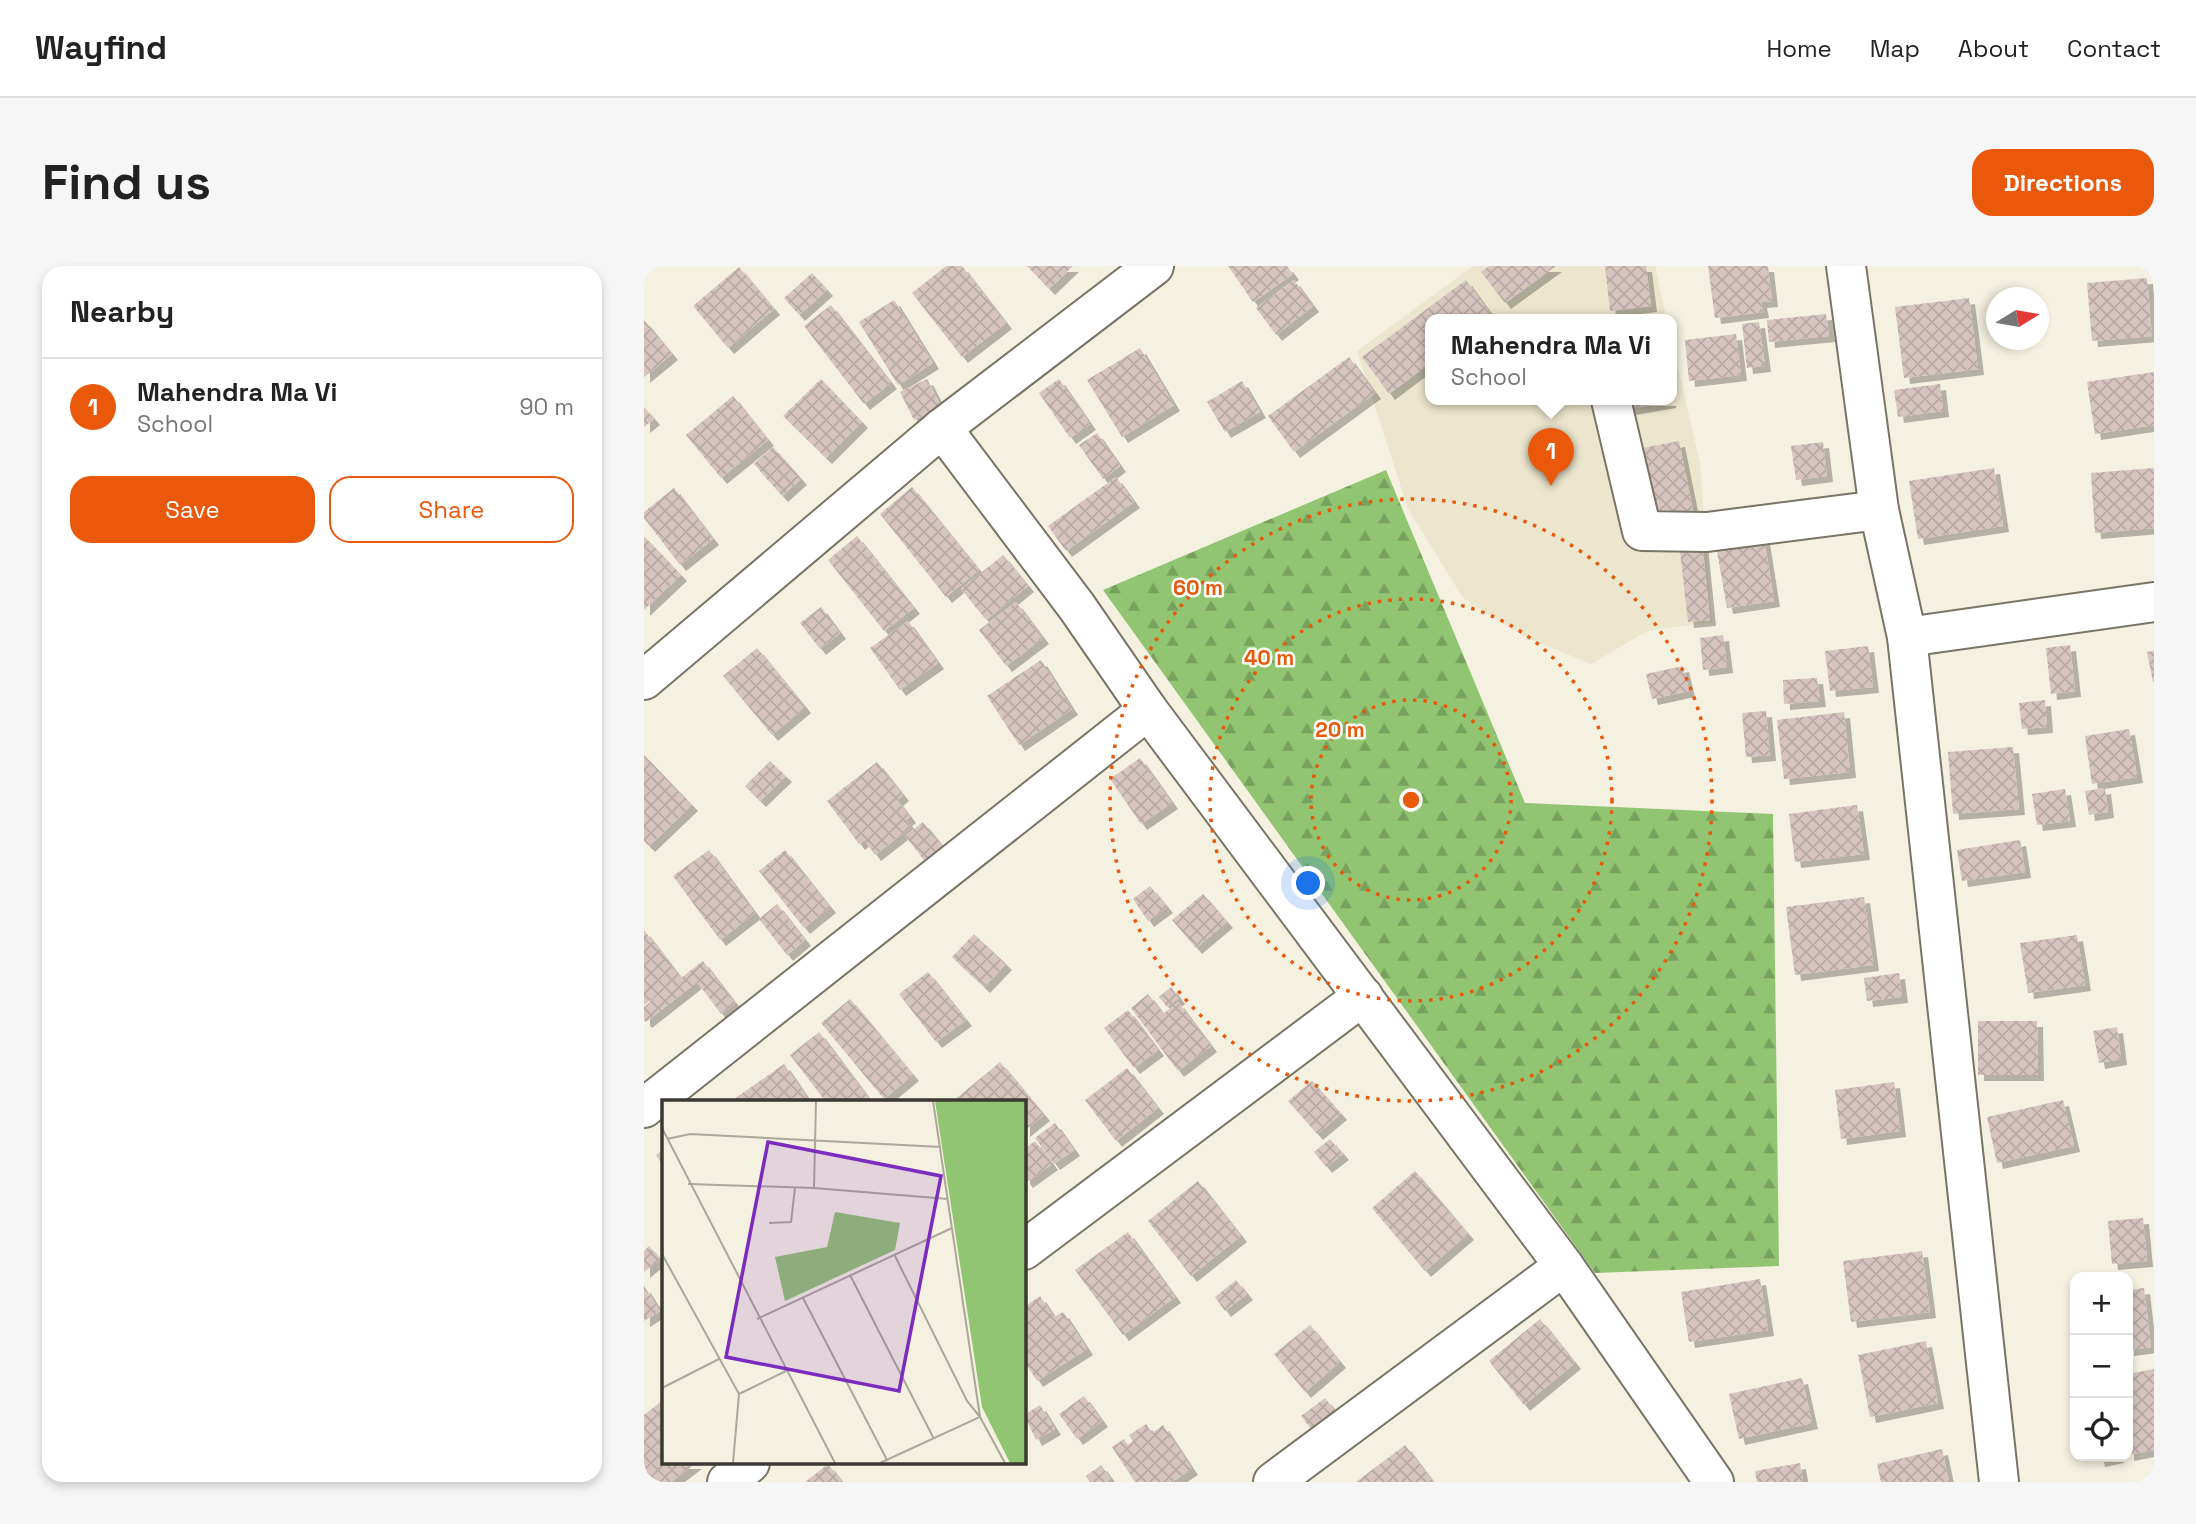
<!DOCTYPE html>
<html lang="en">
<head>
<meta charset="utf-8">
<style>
  body { margin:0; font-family:"Space Grotesk",sans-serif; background:#f6f6f6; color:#222 }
  .controls { position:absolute; right:21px; bottom:21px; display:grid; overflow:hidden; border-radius:14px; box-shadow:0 4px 10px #0003 }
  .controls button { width:63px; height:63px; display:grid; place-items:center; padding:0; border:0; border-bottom:2px solid #e0e0e0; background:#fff; color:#222; font:35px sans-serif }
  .compass { position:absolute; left:1342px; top:21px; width:63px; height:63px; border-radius:50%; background:#fff; box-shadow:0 4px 10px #0003; rotate:79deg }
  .you { position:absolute; left:665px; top:618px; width:24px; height:24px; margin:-18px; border:5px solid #fff; border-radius:50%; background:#1a73e8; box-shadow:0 0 0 10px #1a73e833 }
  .badge { display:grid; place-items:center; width:46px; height:46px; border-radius:50%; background:#ea580c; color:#fff; font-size:23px; font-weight:700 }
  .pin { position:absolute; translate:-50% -58px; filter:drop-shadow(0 2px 4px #0008) }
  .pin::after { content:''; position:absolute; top:37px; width:24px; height:21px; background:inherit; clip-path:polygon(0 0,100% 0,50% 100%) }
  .popup { position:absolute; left:781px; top:48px; width:252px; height:91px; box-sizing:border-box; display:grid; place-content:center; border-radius:14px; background:#fff; filter:drop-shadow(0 2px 5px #0005); font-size:23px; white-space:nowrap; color:#767676 }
  .popup b { font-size:26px; color:#222 }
  .popup::after { content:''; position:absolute; left:50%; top:100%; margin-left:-14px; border:14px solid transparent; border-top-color:#fff }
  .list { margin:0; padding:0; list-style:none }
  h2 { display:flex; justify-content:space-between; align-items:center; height:91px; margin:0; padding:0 28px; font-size:30px }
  h2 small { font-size:23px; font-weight:400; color:#767676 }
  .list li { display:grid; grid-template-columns:46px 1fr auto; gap:21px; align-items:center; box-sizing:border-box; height:98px; padding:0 28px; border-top:2px solid #e0e0e0 }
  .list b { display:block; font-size:26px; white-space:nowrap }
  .list p { margin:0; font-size:23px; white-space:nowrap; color:#767676 }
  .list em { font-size:23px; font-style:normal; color:#767676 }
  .actions { display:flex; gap:14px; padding:21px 28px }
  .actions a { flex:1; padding:16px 0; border:2px solid #ea580c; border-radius:21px; text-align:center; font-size:24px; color:#ea580c }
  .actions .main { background:#ea580c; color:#fff }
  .icon { flex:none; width:38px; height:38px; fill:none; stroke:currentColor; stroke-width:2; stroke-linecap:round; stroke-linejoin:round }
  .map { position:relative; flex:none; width:1510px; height:1216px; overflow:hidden; border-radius:21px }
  header { display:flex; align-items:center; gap:42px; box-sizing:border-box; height:98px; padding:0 35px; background:#fff; border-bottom:2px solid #e0e0e0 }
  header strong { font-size:33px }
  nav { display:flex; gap:38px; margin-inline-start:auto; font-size:24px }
  .intro { display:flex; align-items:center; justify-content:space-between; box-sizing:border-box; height:168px; padding:0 42px }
  h1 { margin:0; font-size:49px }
  .button { padding:18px 32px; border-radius:21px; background:#ea580c; color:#fff; font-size:24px; font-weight:700 }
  main { display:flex; gap:42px; padding:0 42px }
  aside { flex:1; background:#fff; border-radius:21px; box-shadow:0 4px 10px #0003 }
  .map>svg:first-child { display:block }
</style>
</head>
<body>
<header>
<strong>Wayfind</strong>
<nav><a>Home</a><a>Map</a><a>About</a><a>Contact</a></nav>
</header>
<div class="intro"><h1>Find us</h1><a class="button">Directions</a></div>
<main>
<aside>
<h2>Nearby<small></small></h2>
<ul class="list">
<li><span class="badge">1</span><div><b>Mahendra Ma Vi</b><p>School</p></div><em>90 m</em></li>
</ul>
<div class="actions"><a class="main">Save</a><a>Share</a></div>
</aside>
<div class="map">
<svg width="1510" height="1216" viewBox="0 0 1510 1216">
  <defs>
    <pattern id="forest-firs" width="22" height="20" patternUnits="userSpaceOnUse" patternTransform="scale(1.75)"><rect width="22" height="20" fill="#91c571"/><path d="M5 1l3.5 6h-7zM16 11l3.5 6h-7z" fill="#78a15d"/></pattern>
    <pattern id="building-cross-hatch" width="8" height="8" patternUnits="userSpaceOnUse" patternTransform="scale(1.75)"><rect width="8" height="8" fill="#d7c4bf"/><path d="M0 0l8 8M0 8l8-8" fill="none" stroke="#b9a9a5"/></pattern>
    <filter id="shadow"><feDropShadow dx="6" dy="6" stdDeviation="0" flood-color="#0004"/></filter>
  </defs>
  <rect width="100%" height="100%" fill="#f5f1e0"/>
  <path fill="#ebe6cd" d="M 829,0 L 1011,0 L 1023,54 L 786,54 L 786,134 L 1028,134 L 1028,75 L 1056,197 L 1068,356 L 1003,365 L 947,398 L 879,370 L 819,332 L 764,243 L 713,85 Z"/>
  <path fill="url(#forest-firs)" d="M 742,204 L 881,537 L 1129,548 L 1135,1000 L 951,1007 L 459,324 Z"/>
  <g fill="url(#building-cross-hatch)" filter="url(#shadow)">
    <path d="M 302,0 L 318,0 L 362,57 L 318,91 L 268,27 Z"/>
    <path d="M 383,0 L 429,0 L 405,23 Z"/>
    <path d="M 584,0 L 643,0 L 649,8 L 609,36 Z"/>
    <path d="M 845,0 L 912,0 L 861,37 L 837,6 Z"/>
    <path d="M 961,0 L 1002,0 L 1007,40 L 966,45 Z"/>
    <path d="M 1064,0 L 1124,0 L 1128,35 L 1117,36 L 1119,46 L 1071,52 Z"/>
    <path d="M 95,1 L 130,43 L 84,82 L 49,40 Z"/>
    <path d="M 168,7 L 183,24 L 155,49 L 140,32 Z"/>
    <path d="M 1503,12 L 1508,70 L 1448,75 L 1443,17 Z"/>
    <path d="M 650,14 L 669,40 L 632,69 L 612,42 Z"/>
    <path d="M 822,14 L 849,51 L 845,54 L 786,54 L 786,97 L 745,128 L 718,91 Z"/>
    <path d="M 1325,32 L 1334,103 L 1260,112 L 1251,41 Z"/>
    <path d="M 250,34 L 289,97 L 254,119 L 215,56 Z"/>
    <path d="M 187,39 L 247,117 L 220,138 L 160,60 Z"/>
    <path d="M 1182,48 L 1185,70 L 1125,76 L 1123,54 Z"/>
    <path d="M 0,54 L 28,88 L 0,111 Z"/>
    <path d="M 1115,56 L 1121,100 L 1103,102 L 1098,58 Z"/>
    <path d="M 1092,68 L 1097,109 L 1045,115 L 1041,74 Z"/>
    <path d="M 496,82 L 530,139 L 478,171 L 443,114 Z"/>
    <path d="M 705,91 L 731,127 L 650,186 L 624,150 Z"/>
    <path d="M 1510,106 L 1510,159 L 1451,168 L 1443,116 Z"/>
    <path d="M 177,113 L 218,156 L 182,192 L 139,150 Z"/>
    <path d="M 283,113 L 297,140 L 270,154 L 256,126 Z"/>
    <path d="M 415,113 L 446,158 L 426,172 L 395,127 Z"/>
    <path d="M 598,115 L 616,146 L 581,166 L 563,136 Z"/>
    <path d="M 1296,118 L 1299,145 L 1254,151 L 1250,124 Z"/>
    <path d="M 89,130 L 124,174 L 77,212 L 42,169 Z"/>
    <path d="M 978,134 L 1026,134 L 1026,136 L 980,144 Z"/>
    <path d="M 0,141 L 10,153 L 0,161 Z"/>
    <path d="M 453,167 L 476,200 L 459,213 L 435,179 Z"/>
    <path d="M 1035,175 L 1050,249 L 1010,257 L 994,183 Z"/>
    <path d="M 1179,176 L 1183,210 L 1152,214 L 1147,180 Z"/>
    <path d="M 129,181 L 157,213 L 138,230 L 110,198 Z"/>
    <path d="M 1350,202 L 1359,260 L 1274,273 L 1265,215 Z"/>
    <path d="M 1510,202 L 1510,262 L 1451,267 L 1447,207 Z"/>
    <path d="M 472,211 L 490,236 L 422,285 L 404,260 Z"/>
    <path d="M 268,221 L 335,304 L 302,331 L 236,248 Z"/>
    <path d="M 30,222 L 69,273 L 36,299 L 0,252 L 0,246 Z"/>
    <path d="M 0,270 L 37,309 L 0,344 Z"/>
    <path d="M 213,270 L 270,342 L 240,365 L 184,294 Z"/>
    <path d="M 1120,272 L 1130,335 L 1083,342 L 1072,280 Z"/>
    <path d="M 1058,274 L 1066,354 L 1044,356 L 1035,277 Z"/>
    <path d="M 359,289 L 384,320 L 342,354 L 317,323 Z"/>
    <path d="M 372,336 L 399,372 L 362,400 L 335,364 Z"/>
    <path d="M 177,341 L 196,367 L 176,383 L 156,357 Z"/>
    <path d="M 264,355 L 294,397 L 256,424 L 226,382 Z"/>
    <path d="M 1079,369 L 1083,401 L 1059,404 L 1056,372 Z"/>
    <path d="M 1426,379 L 1431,425 L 1407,428 L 1402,382 Z"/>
    <path d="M 1224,380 L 1229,421 L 1186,425 L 1181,385 Z"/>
    <path d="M 113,382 L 161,441 L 128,469 L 79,410 Z"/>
    <path d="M 1510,385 L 1510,416 L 1509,416 L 1503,386 Z"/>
    <path d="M 397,394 L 428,443 L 375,479 L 343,430 Z"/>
    <path d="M 1039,400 L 1045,425 L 1008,433 L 1002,408 Z"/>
    <path d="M 1173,412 L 1176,435 L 1140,438 L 1139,414 Z"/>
    <path d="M 1401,434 L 1403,461 L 1378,463 L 1375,437 Z"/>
    <path d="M 1122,445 L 1126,489 L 1102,491 L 1098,447 Z"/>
    <path d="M 1200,446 L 1206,506 L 1140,513 L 1133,454 Z"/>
    <path d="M 1485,463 L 1493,511 L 1448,518 L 1441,470 Z"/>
    <path d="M 1369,481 L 1375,543 L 1309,548 L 1304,486 Z"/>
    <path d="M 0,489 L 48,539 L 5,580 L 0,575 Z"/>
    <path d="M 496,492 L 528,537 L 497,558 L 466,513 Z"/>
    <path d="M 126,495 L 142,510 L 116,535 L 101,520 Z"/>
    <path d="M 233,496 L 259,529 L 253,534 L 266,551 L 262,554 L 267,561 L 231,589 L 220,574 L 215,578 L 183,535 Z"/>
    <path d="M 1461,522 L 1464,546 L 1445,549 L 1441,525 Z"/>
    <path d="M 1421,523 L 1426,555 L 1393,559 L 1388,528 Z"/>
    <path d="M 1213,539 L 1220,588 L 1151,596 L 1145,548 Z"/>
    <path d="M 279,556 L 298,580 L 280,594 L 261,570 Z"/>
    <path d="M 1376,574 L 1381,606 L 1318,615 L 1313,584 Z"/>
    <path d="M 65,584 L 111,647 L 76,674 L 29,610 Z"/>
    <path d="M 141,584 L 186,641 L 160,662 L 115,605 Z"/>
    <path d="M 506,620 L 523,641 L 504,655 L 489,633 Z"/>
    <path d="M 559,628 L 583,656 L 552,682 L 528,654 Z"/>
    <path d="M 1220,631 L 1229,699 L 1151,709 L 1142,641 Z"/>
    <path d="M 133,638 L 161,674 L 143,689 L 115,653 Z"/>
    <path d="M 0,664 L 37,712 L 59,695 L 91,737 L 77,748 L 53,716 L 2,756 L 0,754 L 0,741 L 29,718 L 0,739 Z"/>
    <path d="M 330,668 L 362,698 L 340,721 L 308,691 Z"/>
    <path d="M 1433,669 L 1441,719 L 1384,727 L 1376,677 Z"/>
    <path d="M 284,706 L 322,754 L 292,776 L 255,728 Z"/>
    <path d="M 1255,707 L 1258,731 L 1223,735 L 1220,712 Z"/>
    <path d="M 527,721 L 535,732 L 523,741 L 515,731 Z"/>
    <path d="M 504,728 L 519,748 L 534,736 L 567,780 L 534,805 L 487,742 Z"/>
    <path d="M 206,733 L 269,809 L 240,833 L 177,757 Z"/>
    <path d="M 484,744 L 514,784 L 490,802 L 460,762 Z"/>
    <path d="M 1334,755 L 1393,755 L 1394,809 L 1334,809 Z"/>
    <path d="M 1473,761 L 1477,793 L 1455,797 L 1449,765 Z"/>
    <path d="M 175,766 L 226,834 L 223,836 L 182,836 L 146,789 Z"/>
    <path d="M 356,796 L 400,849 L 380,865 L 380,836 L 308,836 Z"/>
    <path d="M 140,798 L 166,836 L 86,836 Z"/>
    <path d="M 483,802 L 514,842 L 472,875 L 441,834 Z"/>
    <path d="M 668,815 L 697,848 L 673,868 L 644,835 Z"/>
    <path d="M 1250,816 L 1256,865 L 1197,873 L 1191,824 Z"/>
    <path d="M 1419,834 L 1430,880 L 1353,897 L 1343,851 Z"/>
    <path d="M 411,857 L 430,884 L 410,898 L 391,872 Z"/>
    <path d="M 686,873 L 699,888 L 682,901 L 670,886 Z"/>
    <path d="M 391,875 L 408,898 L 383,916 L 380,912 L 380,883 Z"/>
    <path d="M 19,884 L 19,899 L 12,889 Z"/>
    <path d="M 771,905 L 824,968 L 781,1005 L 728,942 Z"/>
    <path d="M 554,915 L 597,970 L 547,1010 L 504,955 Z"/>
    <path d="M 1499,952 L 1503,995 L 1468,998 L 1464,955 Z"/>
    <path d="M 484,966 L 531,1031 L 479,1069 L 431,1004 Z"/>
    <path d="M 5,980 L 16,993 L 0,1006 L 0,985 Z"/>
    <path d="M 1278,985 L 1286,1046 L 1207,1056 L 1199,995 Z"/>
    <path d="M 1116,1013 L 1124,1064 L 1045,1076 L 1037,1026 Z"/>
    <path d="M 592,1014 L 603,1028 L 581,1045 L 571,1031 Z"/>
    <path d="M 0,1020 L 16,1045 L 0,1055 Z"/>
    <path d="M 1500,1022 L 1507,1081 L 1484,1084 L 1484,1024 Z"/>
    <path d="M 396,1030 L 410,1051 L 419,1046 L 443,1083 L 393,1115 L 380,1095 L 380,1041 Z"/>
    <path d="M 896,1053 L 931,1097 L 880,1139 L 845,1095 Z"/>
    <path d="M 666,1059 L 696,1096 L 661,1126 L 630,1088 Z"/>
    <path d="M 1282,1075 L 1294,1137 L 1226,1151 L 1214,1089 Z"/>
    <path d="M 1510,1103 L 1510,1184 L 1484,1189 L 1484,1108 Z"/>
    <path d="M 1158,1112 L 1168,1157 L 1095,1173 L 1085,1128 Z"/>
    <path d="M 440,1130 L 458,1155 L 433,1173 L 415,1148 Z"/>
    <path d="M 681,1132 L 692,1146 L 668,1164 L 657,1150 Z"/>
    <path d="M 19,1134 L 19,1197 L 52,1197 L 27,1216 L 5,1216 L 0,1210 L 0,1149 Z"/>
    <path d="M 396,1139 L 411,1163 L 392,1174 L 380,1149 Z"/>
    <path d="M 502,1158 L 508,1167 L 519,1159 L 548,1203 L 528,1216 L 491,1216 L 468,1181 L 480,1173 L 484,1179 L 489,1175 L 485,1169 Z"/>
    <path d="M 761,1179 L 789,1216 L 712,1216 Z"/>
    <path d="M 1298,1183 L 1305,1216 L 1237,1216 L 1233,1198 Z"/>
    <path d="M 1454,1190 L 1474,1190 L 1474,1191 L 1455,1195 Z"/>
    <path d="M 1156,1197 L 1159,1216 L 1113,1216 L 1111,1205 Z"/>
    <path d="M 184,1198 L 198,1216 L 161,1216 Z"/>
    <path d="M 457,1199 L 467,1213 L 462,1216 L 446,1216 L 442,1210 Z"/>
  </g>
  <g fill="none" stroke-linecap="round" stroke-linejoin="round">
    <defs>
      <g id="minor">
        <path d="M 1202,0 L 1235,244 L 1263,371 L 1355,1216"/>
        <path d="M 967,134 L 998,265 L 1063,266 L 1235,244"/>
        <path d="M 298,162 L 433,341 L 504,444 L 920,1000 L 1070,1216"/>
        <path d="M 1263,371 L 1510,336"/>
        <path d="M 0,414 L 298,162 L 510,0"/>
        <path d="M 0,842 L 504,444"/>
        <path d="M 380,984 L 719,730"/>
        <path d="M 83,1216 L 106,1197"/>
        <path d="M 629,1216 L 920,1000"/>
      </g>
    </defs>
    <use href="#minor" stroke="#787566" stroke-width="42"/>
    <use href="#minor" stroke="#fff" stroke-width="38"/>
  </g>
  <g fill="none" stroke="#e8590c" stroke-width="3.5" stroke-dasharray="3.5 7">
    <circle cx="767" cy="534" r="100"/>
    <circle cx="767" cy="534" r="201"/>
    <circle cx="767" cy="534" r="301"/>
  </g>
  <g transform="translate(18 834)">
    <rect width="364" height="364" fill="#f5f1e0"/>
    <path d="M 273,1 L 364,1 L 364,363 L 348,363 L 320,307 ZM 173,112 L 238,123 L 233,150 L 123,201 L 113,157 L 165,147 Z" fill="#91c571"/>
    <path fill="none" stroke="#aba79b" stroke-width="2" d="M 271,1 L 318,317 L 343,363M 0,28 L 173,363M 5,39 L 28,34 L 279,47M 26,84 L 152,88 L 286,99M 152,88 L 154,1M 107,123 L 129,122 L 133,88M 0,154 L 77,294 L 71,363M 188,175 L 272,339M 141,198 L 225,360M 95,219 L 290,128M 0,288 L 57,259M 77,294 L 124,271M 218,363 L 318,317 L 305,301 L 232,154"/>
    <path fill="#7b2cbf" fill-opacity="0.15" stroke="#7b2cbf" stroke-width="3.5" d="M 106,42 L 279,76 L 237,291 L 64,257 Z"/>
    <rect width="364" height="364" fill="none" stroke="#3b3933" stroke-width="3.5"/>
  </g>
  <circle cx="767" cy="534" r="10" fill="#e8590c" stroke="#fffefb" stroke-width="3.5"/>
  <g font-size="21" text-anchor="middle" font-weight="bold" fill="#e8590c" stroke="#fffefb" stroke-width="5" stroke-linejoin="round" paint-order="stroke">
    <text x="554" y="329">60 m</text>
    <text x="625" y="399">40 m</text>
    <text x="696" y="471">20 m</text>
  </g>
</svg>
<div class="controls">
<button>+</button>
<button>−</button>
<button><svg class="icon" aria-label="locate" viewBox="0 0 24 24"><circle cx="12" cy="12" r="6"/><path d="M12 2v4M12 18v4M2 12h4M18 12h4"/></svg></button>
</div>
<svg class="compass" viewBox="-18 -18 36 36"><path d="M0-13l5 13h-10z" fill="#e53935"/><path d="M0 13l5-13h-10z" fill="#767676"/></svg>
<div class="you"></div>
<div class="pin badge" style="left:907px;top:220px">1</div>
<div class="popup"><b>Mahendra Ma Vi</b>School</div>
</div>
</main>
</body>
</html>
